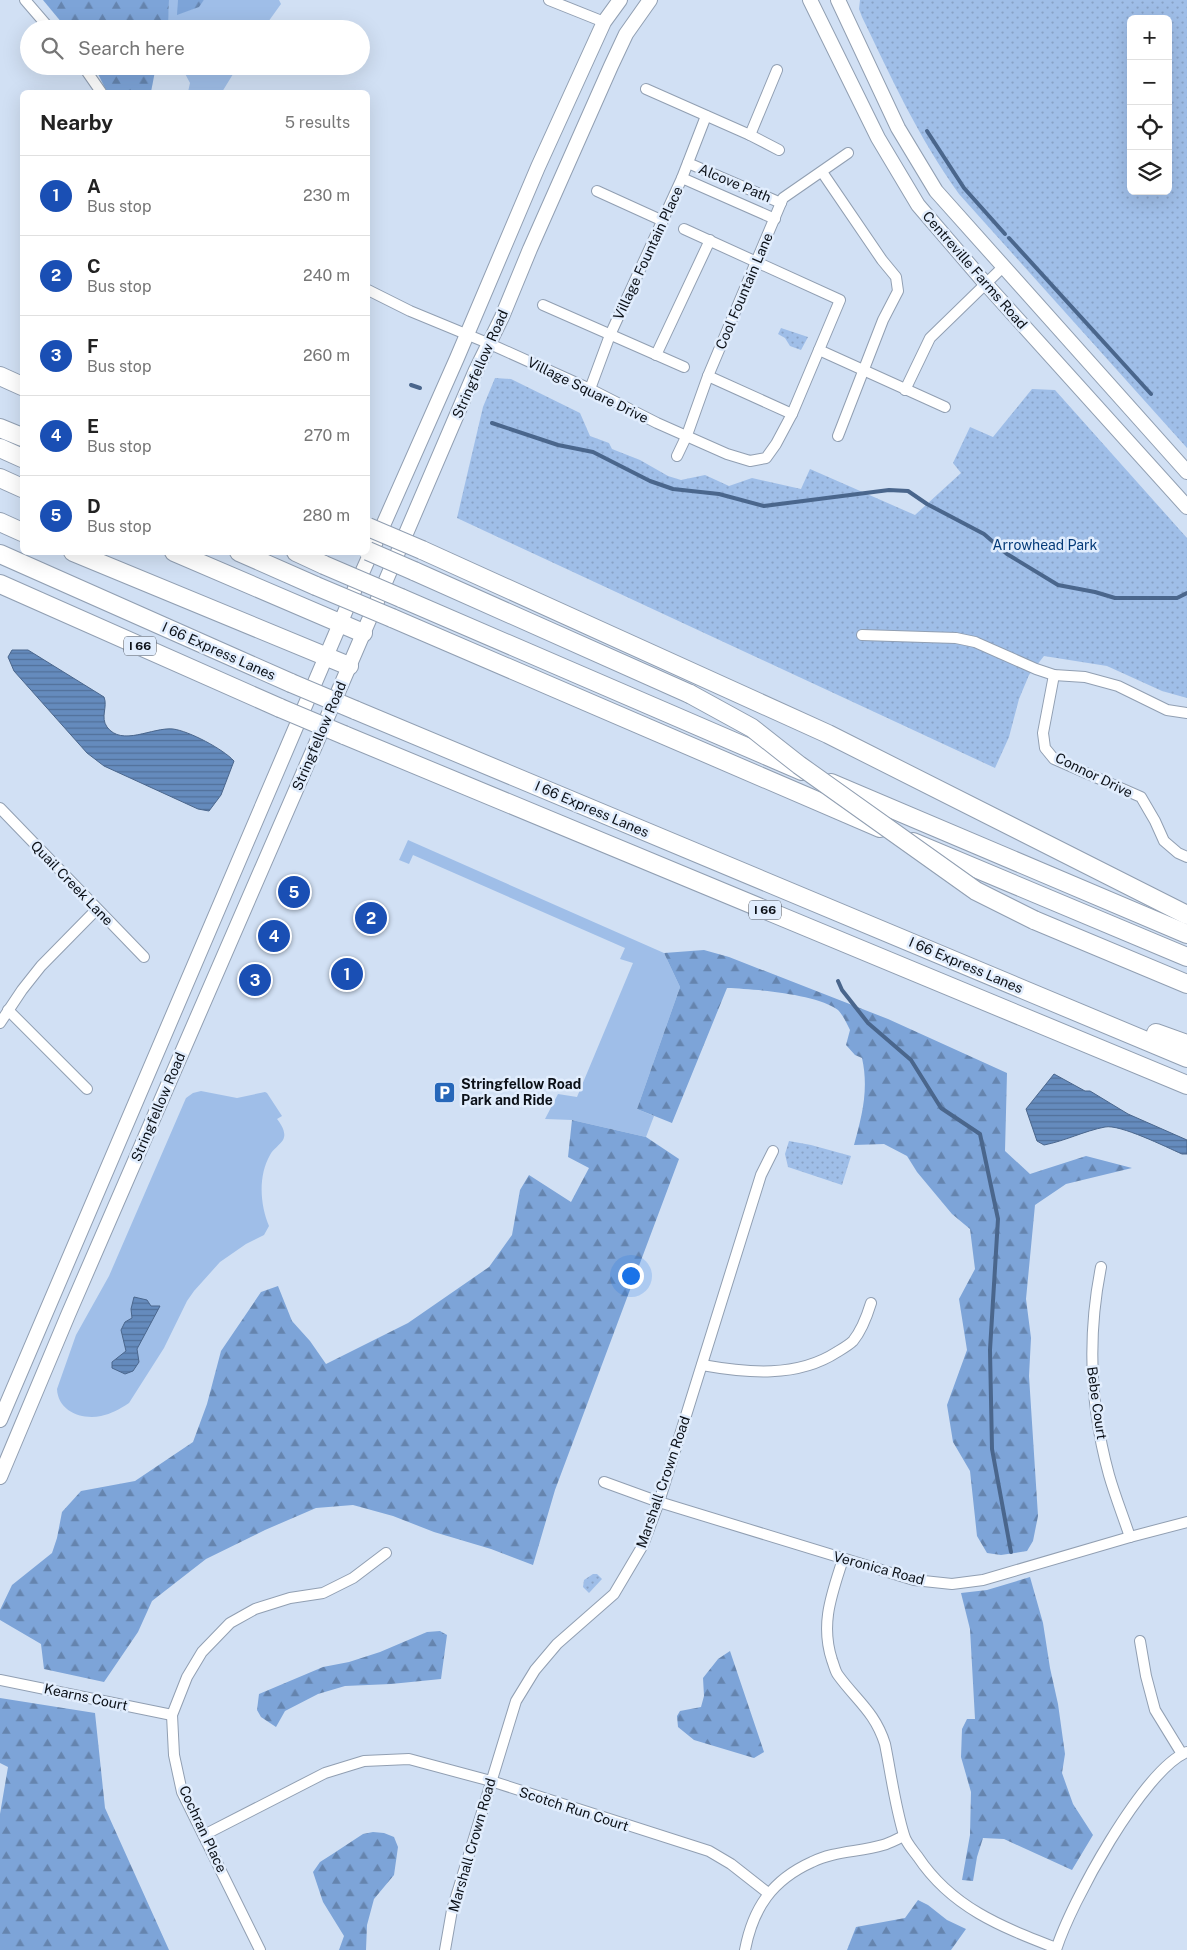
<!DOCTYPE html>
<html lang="en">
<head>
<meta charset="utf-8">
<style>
  body { margin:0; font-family:"Public Sans",sans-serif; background:#f2f2f2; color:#222 }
  .controls { position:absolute; right:15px; top:15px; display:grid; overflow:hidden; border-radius:8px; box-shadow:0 5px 20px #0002 }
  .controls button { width:45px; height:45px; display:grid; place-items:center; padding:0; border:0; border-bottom:1px solid #e0e0e0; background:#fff; color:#222; font:25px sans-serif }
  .you { position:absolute; left:630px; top:1275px; width:18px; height:18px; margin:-12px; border:4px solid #fff; border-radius:50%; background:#1a73e8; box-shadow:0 0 0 8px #1a73e833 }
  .badge { display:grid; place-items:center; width:32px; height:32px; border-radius:50%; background:#2667b9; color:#fff; font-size:16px; font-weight:700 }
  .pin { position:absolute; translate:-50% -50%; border:2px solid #fff; box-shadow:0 1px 5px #0006 }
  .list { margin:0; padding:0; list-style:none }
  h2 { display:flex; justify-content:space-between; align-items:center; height:65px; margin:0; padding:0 20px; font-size:21px }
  h2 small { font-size:16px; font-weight:400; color:#767676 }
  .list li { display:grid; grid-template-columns:32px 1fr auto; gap:15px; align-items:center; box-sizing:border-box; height:80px; padding:0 20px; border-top:1px solid #e0e0e0 }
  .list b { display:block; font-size:19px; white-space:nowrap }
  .list p { margin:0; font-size:16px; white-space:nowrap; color:#767676 }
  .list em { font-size:16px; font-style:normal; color:#767676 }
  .icon { flex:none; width:28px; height:28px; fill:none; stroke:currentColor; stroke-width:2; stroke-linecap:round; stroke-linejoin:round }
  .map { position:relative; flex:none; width:1187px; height:1950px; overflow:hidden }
  .search { position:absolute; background:#fff; box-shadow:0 5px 20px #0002; left:20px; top:20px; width:350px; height:55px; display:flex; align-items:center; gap:12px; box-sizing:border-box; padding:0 18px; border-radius:28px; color:#767676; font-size:19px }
  .panel { position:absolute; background:#fff; box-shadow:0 5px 20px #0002; left:20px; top:90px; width:350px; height:465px; border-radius:8px }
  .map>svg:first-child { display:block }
</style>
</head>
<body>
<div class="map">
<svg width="1187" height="1950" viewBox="0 0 1187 1950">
  <defs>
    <pattern id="forest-firs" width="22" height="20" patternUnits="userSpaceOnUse" patternTransform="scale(1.25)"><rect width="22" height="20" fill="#7da4d8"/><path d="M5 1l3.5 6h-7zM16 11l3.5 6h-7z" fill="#6584ae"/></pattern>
    <pattern id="park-dots" width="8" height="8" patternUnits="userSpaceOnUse" patternTransform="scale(1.25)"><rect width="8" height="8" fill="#9fbee8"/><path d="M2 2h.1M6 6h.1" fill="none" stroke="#88a2c6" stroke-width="1.8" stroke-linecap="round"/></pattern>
    <pattern id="water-rules" width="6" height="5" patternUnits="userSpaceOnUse" patternTransform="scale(1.25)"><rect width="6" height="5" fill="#658bbd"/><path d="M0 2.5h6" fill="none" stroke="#527099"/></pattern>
  </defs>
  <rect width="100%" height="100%" fill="#d1e0f4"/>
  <g fill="#9fbee8">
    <path d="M 169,0 L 178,0 L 178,14 L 198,7 L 204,0 L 279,0 L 281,4 L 263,29 L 167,29 Z"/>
    <path d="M 181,66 L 238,66 L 222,92 L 188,92 L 190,83 Z"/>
    <path d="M 408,840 L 664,953 L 680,987 L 637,1109 L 654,1116 L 646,1137 L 572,1120 L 545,1119 L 558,1094 L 577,1097 L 633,963 L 620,959 L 625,948 L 413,855 L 409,864 L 399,860 Z"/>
    <path d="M 201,1091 L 237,1098 L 265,1092 L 267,1093 L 282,1116 L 277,1119 C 281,1124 287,1133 283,1140 C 280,1145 273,1149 270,1155 C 258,1176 260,1205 269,1226 L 264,1235 L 246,1244 L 220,1262 L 194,1291 L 187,1301 L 164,1348 L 129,1403 C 120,1409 111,1414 101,1416 C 81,1420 58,1411 57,1389 L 76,1335 L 109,1276 L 186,1098 L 193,1093 Z"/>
  </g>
  <g fill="url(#forest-firs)">
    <path d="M 43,0 L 169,0 L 168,26 L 167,29 L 67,29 Z"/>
    <path d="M 178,0 L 204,0 L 199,7 L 177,15 Z"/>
    <path d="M 94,66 L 156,66 L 151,92 L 107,92 Z"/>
    <path d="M 704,950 L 729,957 L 888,1019 L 1007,1073 L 1005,1151 L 1030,1174 L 1086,1156 L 1132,1168 L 1066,1184 L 1035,1205 L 1026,1299 L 1031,1338 L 1029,1376 L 1038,1516 L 1033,1541 L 1027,1551 L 1001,1555 L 987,1553 L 977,1536 L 970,1471 L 953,1442 L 947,1405 L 967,1350 L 959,1299 L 975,1269 L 970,1229 L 952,1214 L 917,1172 L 907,1156 L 884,1144 L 854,1145 C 862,1116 869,1089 862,1058 L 855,1055 L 846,1045 L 850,1030 C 847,1024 843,1015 838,1010 C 817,994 755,989 727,988 L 672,1123 L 637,1109 L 680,987 L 664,953 Z"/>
    <path d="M 572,1120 L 646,1137 L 679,1159 L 555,1490 L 533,1565 L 491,1549 L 434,1532 L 393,1516 L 353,1505 L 316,1508 L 265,1530 L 206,1559 L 152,1601 L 138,1632 L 104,1682 L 44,1669 L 41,1644 L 0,1620 L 0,1610 L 12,1585 L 52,1553 L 57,1538 L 62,1512 L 81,1491 L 135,1481 L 193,1442 L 207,1404 L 221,1351 L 261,1292 L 278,1286 L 292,1321 L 310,1341 L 326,1364 L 408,1323 L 489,1267 L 512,1235 L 520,1190 L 529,1175 L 571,1202 L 589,1168 L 568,1157 Z"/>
    <path d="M 1030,1577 L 1043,1623 L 1050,1668 L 1058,1704 L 1065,1754 L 1062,1773 L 1073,1804 L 1093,1835 L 1072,1870 L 1004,1839 L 983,1838 L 977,1857 L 973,1881 L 962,1880 L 970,1835 L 971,1792 L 961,1757 L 962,1729 L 967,1719 L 975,1719 L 970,1629 L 961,1593 L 987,1590 Z"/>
    <path d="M 440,1631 L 447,1635 L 441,1679 L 391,1684 L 345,1686 L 318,1694 L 285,1711 L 276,1727 L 261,1717 L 257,1710 L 259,1694 L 323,1667 L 349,1662 L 380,1652 L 427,1632 Z"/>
    <path d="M 730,1651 L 764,1752 L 754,1758 L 694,1740 L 678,1727 L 677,1716 L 680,1711 L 701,1707 L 704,1696 L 703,1678 L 718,1659 Z"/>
    <path d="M 0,1698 L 95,1713 L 105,1808 L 169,1950 L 0,1950 L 0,1814 L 8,1767 L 0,1763 Z"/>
    <path d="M 373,1832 L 384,1833 L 394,1837 L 398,1847 L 394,1875 L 374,1899 L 367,1925 L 366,1950 L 339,1950 L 344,1936 L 323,1902 L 313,1872 L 320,1862 L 331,1855 L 363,1834 Z"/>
    <path d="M 918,1900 L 928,1905 L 947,1920 L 966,1929 L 951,1950 L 847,1950 L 856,1927 L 905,1918 Z"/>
  </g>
  <g fill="url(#park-dots)" fill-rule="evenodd">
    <path d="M 860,0 L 1187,0 L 1187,448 L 959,194 C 918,137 892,79 862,17 L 859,9 ZM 1131,19 L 1168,19 L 1168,191 L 1131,191 Z"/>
    <path d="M 781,328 L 808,337 L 801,350 L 790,346 L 785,338 L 778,334 Z"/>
    <path d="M 495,378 L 511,379 L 580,413 L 590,436 L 609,443 L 612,449 L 640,460 L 668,476 L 681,480 L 705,475 L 729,486 L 752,478 L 801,489 L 810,469 L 915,515 L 961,473 L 953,463 L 970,427 L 993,437 L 1032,389 L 1055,390 L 1187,538 L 1187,698 L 1162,691 L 1107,666 L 1044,656 L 1029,675 L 1019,699 L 1009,737 L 995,768 L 457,518 L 483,407 Z"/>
    <path d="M 789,1141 L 811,1145 L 851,1156 L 842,1185 L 788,1167 L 785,1154 Z"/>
    <path d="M 593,1574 L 597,1574 L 602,1579 L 589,1593 L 583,1587 L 584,1580 Z"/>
  </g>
  <g fill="url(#water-rules)" stroke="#4a668c">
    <path d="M 12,650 L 28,650 L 104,697 C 108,707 100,717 107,727 C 122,747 152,727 173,729 C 189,731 223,749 234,761 L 221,795 L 209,811 L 198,809 L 104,766 L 87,753 L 14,671 L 8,657 Z"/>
    <path d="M 1054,1074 L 1085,1091 L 1090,1091 L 1128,1114 L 1187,1140 L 1187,1154 L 1182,1154 C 1166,1147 1120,1124 1105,1127 C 1084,1131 1065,1141 1044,1145 L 1037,1141 L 1026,1109 Z"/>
    <path d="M 134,1297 L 147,1300 L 151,1306 L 160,1306 L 137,1349 L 139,1362 L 133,1371 L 125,1374 L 112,1368 L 112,1362 L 126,1351 L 121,1330 L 125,1322 L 132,1318 L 131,1309 Z"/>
  </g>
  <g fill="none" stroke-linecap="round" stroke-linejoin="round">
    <g stroke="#4a668c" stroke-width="4">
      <path d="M 927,131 L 964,188 L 1005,234"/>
      <path d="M 1009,238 L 1151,394"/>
      <path d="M 411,385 L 420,388"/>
      <path d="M 492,423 L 558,445 L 593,452 L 650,481 L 673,489 L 719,494 L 764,506 L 889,490 L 908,491 L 927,504 L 984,534 L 1007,554 L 1058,585 L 1095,592 L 1115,598 L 1177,598 L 1187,593"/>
      <path d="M 838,981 L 842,990 L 868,1023 L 911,1060 L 941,1108 L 980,1134 L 998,1219 L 990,1350 L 992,1449 L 1011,1552"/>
    </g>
    <defs>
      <g id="street">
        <path d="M 25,0 L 50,29"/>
        <path d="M 549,0 L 604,22"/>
        <path d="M 83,66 L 101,92"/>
        <path d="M 646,89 L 750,135 L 779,150"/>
        <path d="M 750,135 L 777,70"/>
        <path d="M 688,163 L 781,203"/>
        <path d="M 822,172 L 882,260 L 896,277 L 898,291 L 883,320 L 838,436"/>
        <path d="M 682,178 L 775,219"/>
        <path d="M 597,191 L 663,221"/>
        <path d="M 368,290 L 410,311 L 490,344 L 590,389 L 657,423 L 727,454 L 750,461 L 766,458 L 776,444 L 792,414 L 840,300 L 684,229"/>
        <path d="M 543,305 L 684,367"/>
        <path d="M 819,350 L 945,407"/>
        <path d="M 656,355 L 710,240"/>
        <path d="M 708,376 L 792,414"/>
        <path d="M 590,389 L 610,335 L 682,178 L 706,116"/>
        <path d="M 905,390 L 930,338 L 1003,267"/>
        <path d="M 677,456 L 687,435 L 708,376 L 783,198 L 848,153"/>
        <path d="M 862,635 L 956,638 L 975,642 L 1036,669 L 1054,675 L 1085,677 L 1118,686 L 1167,710 L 1187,713"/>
        <path d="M 1054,675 L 1043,733 L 1045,748 L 1054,759 L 1141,797 L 1155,821 L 1164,841 L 1178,853 L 1187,857"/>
        <path d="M 0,808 L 144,957"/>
        <path d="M 8,1010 L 87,1089"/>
        <path d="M 0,1023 L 22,990 L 41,966 L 97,909"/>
        <path d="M 1101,1267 C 1087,1337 1090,1406 1109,1475 C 1115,1496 1123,1516 1130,1537"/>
        <path d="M 702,1365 C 747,1373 797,1378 837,1352 C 842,1349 849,1345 853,1341 C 862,1330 867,1316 871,1303"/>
        <path d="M 604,1482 L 659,1502 L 914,1580 L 952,1584 L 983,1580 L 1130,1537 L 1187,1522"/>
        <path d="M 843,1559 C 832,1594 820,1623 832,1660 C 834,1665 835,1671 838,1675 C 856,1700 875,1712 885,1744 C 891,1774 895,1806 904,1835 C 906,1843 913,1850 918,1857 C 952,1908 1002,1927 1056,1948"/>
        <path d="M 1140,1641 L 1146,1676 L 1155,1710 L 1182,1754"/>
        <path d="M 0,1680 L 172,1715"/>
        <path d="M 204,1835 L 325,1773 L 364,1761 L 409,1759 L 491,1781 L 709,1851 L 731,1864 L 768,1893"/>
        <path d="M 260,1950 L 182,1792 L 174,1755 L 172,1715 L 187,1677 L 202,1652 L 230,1623 L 255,1609 L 290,1598 L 323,1593 L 353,1578 L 386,1553"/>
        <path d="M 445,1950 L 452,1910 L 516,1701 L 535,1670 L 557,1644 L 614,1594 L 643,1545 L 659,1502 L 761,1175 L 773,1151"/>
        <path d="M 745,1950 C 753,1908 772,1880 812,1862 C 833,1851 860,1852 883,1845 C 890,1843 897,1839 904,1836"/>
        <path d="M 1056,1950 C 1070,1904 1143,1770 1187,1752"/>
      </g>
      <g id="secondary">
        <path d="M 810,0 L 878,138 L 918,205 L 985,283 L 1187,507"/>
        <path d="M 838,0 L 898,128 L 936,191 L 1187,472"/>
        <path d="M 0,1420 L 354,591 L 457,358 L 538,167 L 604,22 L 620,0"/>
        <path d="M 0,1477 L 68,1315 L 315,746 L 476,370 L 502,317 L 530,249 L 611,66 L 626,34 L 650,0"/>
      </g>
      <g id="highway">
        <path d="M 0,376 L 22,386"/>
        <path d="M 0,428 L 22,437"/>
        <path d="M 0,448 L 22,458"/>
        <path d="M 0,478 L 22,488"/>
        <path d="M 0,522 L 22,532"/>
        <path d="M 422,550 L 828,734 L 1187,915"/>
        <path d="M 73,552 L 349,666"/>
        <path d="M 174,552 L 363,633"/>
        <path d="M 239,552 L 316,586"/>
        <path d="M 296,552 L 324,565"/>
        <path d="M 0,554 L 291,683"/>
        <path d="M 414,571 L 690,694"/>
        <path d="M 0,584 L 280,708"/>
        <path d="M 401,598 L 802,771"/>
        <path d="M 392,618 L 880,828"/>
        <path d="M 355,710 L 1187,1058"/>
        <path d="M 344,735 L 1187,1085"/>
        <path d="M 831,783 L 1187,934"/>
        <path d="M 913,842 L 1187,957"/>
        <path d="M 1034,920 L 1187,984"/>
        <path d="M 1156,1033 L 1187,1044"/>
      </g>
    </defs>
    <use href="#street" stroke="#919fb2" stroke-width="12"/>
    <use href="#secondary" stroke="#919fb2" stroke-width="16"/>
    <use href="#highway" stroke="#919fb2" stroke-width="20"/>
    <use href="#street" stroke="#fff" stroke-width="10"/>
    <use href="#secondary" stroke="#fff" stroke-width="14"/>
    <use href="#highway" stroke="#fff" stroke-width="18"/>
    <defs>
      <g id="highway-bridge">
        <path d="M 368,527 L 422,550"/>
        <path d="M 368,551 L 414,571"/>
        <path d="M 324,565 L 401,598"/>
        <path d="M 316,586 L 392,618"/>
        <path d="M 291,683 L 355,710"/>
        <path d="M 690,694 L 752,728 L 799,765 L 976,891 L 1034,920"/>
        <path d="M 280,708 L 344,735"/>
      </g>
    </defs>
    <use href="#highway-bridge" stroke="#919fb2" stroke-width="20" stroke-linecap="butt"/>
    <use href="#highway-bridge" stroke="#fff" stroke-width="18"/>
  </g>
  <defs>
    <symbol id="parking-square" viewBox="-11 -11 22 22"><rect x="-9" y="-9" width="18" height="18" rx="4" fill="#2667b9" stroke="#e1edfd"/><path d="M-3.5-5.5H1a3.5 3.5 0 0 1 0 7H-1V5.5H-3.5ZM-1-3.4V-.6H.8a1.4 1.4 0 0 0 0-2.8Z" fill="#fff"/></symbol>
  </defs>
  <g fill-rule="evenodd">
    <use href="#parking-square" x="432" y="1080" width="25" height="25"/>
  </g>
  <g text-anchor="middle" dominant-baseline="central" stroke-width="5" stroke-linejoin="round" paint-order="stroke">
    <g fill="#e1edfd" stroke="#4c535d" stroke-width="1">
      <rect x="124" y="636.5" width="32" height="19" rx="4"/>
      <rect x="749" y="900.5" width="32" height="19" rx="4"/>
    </g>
    <g font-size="12" font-weight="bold" fill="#0c1118">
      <text x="140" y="646">I 66</text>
      <text x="765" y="910">I 66</text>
    </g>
    <g font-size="14" fill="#0c1118" stroke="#e1edfd">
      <text transform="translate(735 183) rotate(23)">Alcove Path</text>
      <text transform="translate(648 253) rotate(-65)">Village Fountain Place</text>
      <text transform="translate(975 270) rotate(49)">Centreville Farms Road</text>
      <text transform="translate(744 291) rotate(-67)">Cool Fountain Lane</text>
      <text transform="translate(480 364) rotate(-66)">Stringfellow Road</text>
      <text transform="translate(588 390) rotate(26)">Village Square Drive</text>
      <text transform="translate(219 651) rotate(24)">I 66 Express Lanes</text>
      <text transform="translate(319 736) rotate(-67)">Stringfellow Road</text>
      <text transform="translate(1094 775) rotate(26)">Connor Drive</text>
      <text transform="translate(592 809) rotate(23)">I 66 Express Lanes</text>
      <text transform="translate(72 883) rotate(46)">Quail Creek Lane</text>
      <text transform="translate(966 965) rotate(23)">I 66 Express Lanes</text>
      <text transform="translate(158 1107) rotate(-67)">Stringfellow Road</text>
      <text transform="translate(1097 1403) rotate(82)">Bebe Court</text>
      <text transform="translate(663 1482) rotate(-71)">Marshall Crown Road</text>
      <text transform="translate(879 1568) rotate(15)">Veronica Road</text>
      <text transform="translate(86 1697) rotate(12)">Kearns Court</text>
      <text transform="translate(574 1809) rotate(18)">Scotch Run Court</text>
      <text transform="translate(203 1829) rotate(65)">Cochran Place</text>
      <text transform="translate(472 1845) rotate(-74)">Marshall Crown Road</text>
    </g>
    <g font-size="14" fill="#043a78" stroke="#e1edfd">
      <text x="1045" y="545">Arrowhead Park</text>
    </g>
    <g font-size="14" font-weight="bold" fill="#0c1118" stroke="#e1edfd" text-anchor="start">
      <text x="461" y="1084">Stringfellow Road<tspan x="461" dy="16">Park and Ride</tspan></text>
    </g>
  </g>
</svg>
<div class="controls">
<button>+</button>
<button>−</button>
<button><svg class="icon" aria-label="locate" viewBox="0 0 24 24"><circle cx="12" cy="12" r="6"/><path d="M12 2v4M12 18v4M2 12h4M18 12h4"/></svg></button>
<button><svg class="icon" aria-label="layers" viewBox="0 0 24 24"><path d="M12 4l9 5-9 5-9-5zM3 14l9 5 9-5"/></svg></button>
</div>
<div class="you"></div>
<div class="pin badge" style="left:347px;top:974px;background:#1a4fb4">1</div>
<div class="pin badge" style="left:371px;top:918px;background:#1a4fb4">2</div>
<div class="pin badge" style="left:255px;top:980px;background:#1a4fb4">3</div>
<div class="pin badge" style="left:274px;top:936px;background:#1a4fb4">4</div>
<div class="pin badge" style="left:294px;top:892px;background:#1a4fb4">5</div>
<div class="search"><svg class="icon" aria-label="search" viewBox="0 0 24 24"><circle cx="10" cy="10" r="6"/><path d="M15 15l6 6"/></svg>Search here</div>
<section class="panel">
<h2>Nearby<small>5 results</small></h2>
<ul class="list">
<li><span class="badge" style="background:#1a4fb4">1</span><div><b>A</b><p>Bus stop</p></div><em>230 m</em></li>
<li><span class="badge" style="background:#1a4fb4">2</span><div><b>C</b><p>Bus stop</p></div><em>240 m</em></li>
<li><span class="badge" style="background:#1a4fb4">3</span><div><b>F</b><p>Bus stop</p></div><em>260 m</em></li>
<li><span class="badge" style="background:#1a4fb4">4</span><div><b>E</b><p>Bus stop</p></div><em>270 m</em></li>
<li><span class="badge" style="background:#1a4fb4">5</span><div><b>D</b><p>Bus stop</p></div><em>280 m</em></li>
</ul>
</section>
</div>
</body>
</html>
